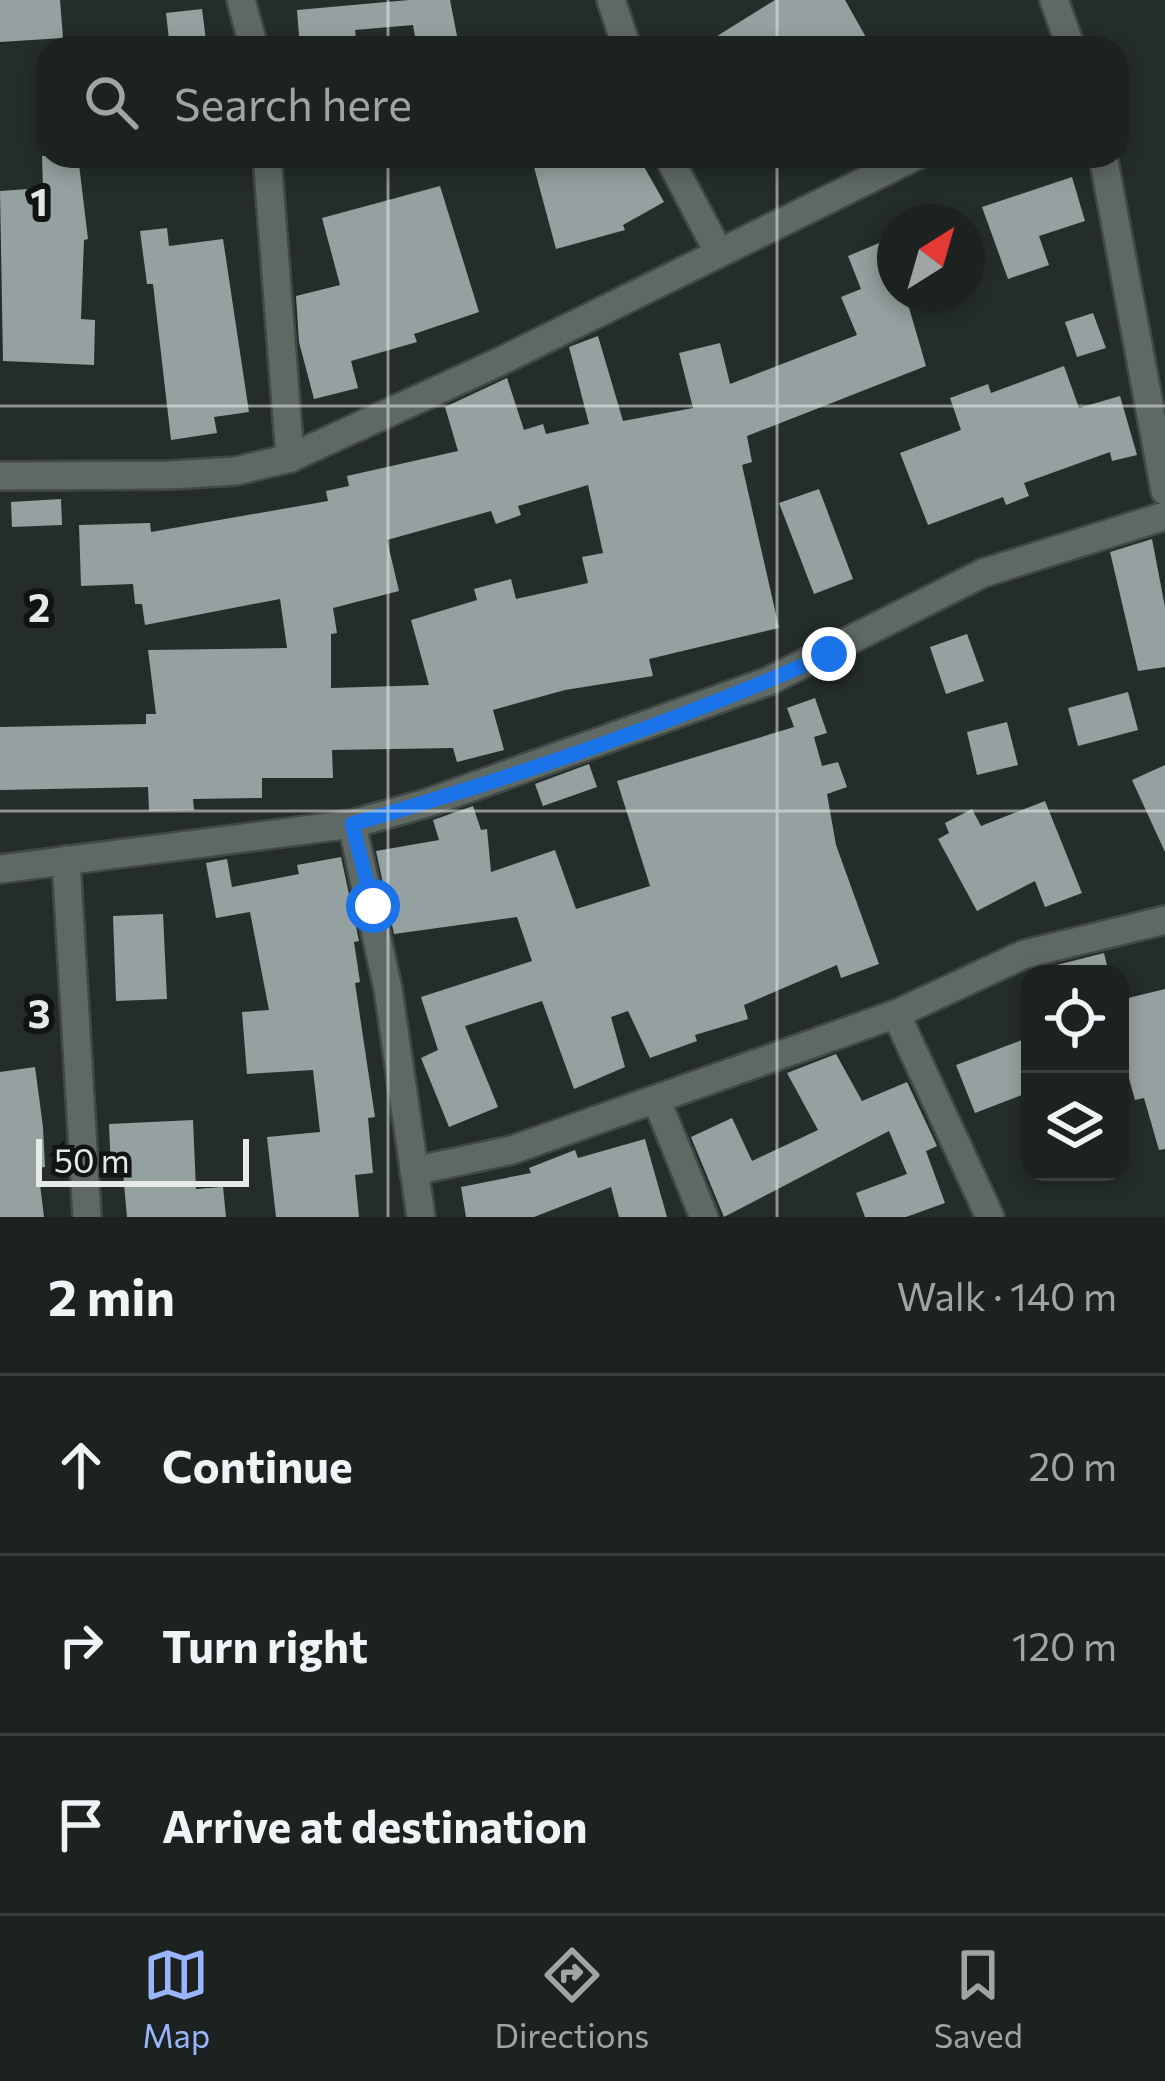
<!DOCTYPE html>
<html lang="en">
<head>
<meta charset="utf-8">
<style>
  body { margin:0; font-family:Commissioner,sans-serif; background:#282f2c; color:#f1f3f6 }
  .controls { position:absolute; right:36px; bottom:36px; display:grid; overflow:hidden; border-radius:24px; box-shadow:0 6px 18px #0003 }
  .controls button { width:108px; height:108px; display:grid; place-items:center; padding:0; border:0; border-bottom:3px solid #393f3d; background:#1b221f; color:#f1f3f6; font:60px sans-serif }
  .compass { position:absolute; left:877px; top:204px; width:108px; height:108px; border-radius:50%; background:#1b221f; box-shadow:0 6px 18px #0003; rotate:37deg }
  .scale { position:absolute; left:36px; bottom:30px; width:213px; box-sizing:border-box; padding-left:12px; border:6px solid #e5eae8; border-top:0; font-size:33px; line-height:42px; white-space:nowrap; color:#e5eae8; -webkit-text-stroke:9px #101413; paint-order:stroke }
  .stop { position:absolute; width:36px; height:36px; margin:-27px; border:9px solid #1a73e8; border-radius:50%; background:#fff }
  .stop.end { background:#1a73e8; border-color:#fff; box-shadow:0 3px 12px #0008 }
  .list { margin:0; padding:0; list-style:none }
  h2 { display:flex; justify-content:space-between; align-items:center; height:156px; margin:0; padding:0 48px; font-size:51px }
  h2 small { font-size:39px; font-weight:400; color:#a0a4a4 }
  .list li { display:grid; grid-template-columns:78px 1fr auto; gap:36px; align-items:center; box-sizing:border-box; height:180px; padding:0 48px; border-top:3px solid #393f3d }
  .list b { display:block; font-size:45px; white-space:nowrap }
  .list em { font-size:39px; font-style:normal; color:#a0a4a4 }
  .icon { flex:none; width:66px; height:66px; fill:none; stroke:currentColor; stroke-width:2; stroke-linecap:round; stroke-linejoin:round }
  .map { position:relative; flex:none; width:1165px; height:1217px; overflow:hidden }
  .search { position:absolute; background:#1b221f; box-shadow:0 6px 18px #0003; left:36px; right:36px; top:36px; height:132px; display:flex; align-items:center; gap:30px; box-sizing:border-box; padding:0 42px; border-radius:36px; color:#a0a4a4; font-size:45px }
  .sheet { height:696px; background:#1b221f }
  nav { display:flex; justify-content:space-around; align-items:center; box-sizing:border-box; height:168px; border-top:3px solid #393f3d; background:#1b221f; font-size:33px; color:#a0a4a4 }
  nav a { display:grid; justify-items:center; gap:6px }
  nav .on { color:#99b5fd }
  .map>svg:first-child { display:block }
</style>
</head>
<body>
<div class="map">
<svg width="1165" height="1217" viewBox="0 0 1165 1217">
  <rect width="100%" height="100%" fill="#242d29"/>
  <g fill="#95a1a0" fill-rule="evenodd">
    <path d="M 0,0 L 60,0 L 63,38 L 0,42 Z"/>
    <path d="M 409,0 L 450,0 L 458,41 L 417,48 L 413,25 L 355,30 L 357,48 L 300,48 L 297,10 Z"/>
    <path d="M 775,0 L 845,0 L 872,48 L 698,48 Z"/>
    <path d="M 202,9 L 207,48 L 170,48 L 166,13 Z"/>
    <path d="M 42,156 L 78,156 L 88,239 L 84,240 L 81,319 L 95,320 L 94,365 L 3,361 L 0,191 L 43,188 Z"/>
    <path d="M 531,156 L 638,156 L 664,202 L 623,225 L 625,230 L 556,249 Z"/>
    <path d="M 1072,177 L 1085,221 L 1039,236 L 1049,265 L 1008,279 L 982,207 Z"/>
    <path d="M 440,186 L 479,312 L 414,334 L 417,342 L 351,361 L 358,388 L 314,399 L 299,342 L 296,296 L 340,285 L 322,218 Z"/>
    <path d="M 167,228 L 169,246 L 223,239 L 249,412 L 214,417 L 217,433 L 171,440 L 153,284 L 147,284 L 140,231 Z"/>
    <path d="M 884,241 L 895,269 L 895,294 L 905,294 L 926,366 L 747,436 L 752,462 L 742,465 L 779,628 L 649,659 L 653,676 L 565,690 L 493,710 L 504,750 L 457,762 L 453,748 L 332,750 L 333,778 L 262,778 L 262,798 L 193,799 L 194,810 L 149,811 L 148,787 L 0,790 L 0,727 L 146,724 L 146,714 L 156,714 L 148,650 L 287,648 L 280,599 L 145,625 L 142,604 L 135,604 L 133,584 L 81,586 L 79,525 L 150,523 L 151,532 L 328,501 L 326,491 L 349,486 L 347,476 L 458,451 L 445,407 L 507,378 L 524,430 L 543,424 L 546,434 L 589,424 L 569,347 L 598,336 L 623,421 L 693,408 L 679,353 L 720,343 L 730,384 L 857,335 L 841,297 L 861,289 L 848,256 ZM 588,485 L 603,553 L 582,557 L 588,583 L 516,599 L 511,579 L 474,589 L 477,600 L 411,620 L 429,685 L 331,688 L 331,634 L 337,633 L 333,608 L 399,591 L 387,540 L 491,511 L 496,524 L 521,515 L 518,506 Z"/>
    <path d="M 1093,313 L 1106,348 L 1077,357 L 1065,322 Z"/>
    <path d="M 1064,366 L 1079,408 L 1120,396 L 1137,455 L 1112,461 L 1110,452 L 1024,483 L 1029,496 L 1006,505 L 1003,497 L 928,525 L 900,453 L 961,430 L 950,398 L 988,384 L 991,393 Z"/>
    <path d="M 819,489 L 853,579 L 814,594 L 779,503 Z"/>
    <path d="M 61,499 L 62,525 L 12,527 L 11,502 Z"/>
    <path d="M 1152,539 L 1165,607 L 1165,667 L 1138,671 L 1110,552 Z"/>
    <path d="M 967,634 L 984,681 L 946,694 L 930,647 Z"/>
    <path d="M 1128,692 L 1138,730 L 1078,746 L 1068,708 Z"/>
    <path d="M 815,698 L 827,733 L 814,737 L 822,766 L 838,762 L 847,787 L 827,794 L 836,845 L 879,964 L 841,978 L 837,965 L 744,1005 L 748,1019 L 695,1035 L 697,1041 L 650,1058 L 628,1011 L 611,1017 L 625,1067 L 574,1089 L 542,1001 L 465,1026 L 498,1107 L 449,1127 L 421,1058 L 438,1050 L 421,997 L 532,961 L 517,917 L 394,934 L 376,851 L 439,840 L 433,820 L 473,806 L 481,830 L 487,829 L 491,872 L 555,850 L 576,909 L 650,886 L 617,781 L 794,727 L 787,708 Z"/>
    <path d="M 1007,722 L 1018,765 L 977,775 L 967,732 Z"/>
    <path d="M 589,764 L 597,787 L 543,806 L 535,784 Z"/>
    <path d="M 1165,765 L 1165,852 L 1132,780 Z"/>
    <path d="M 1045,801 L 1082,893 L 1045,907 L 1035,881 L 977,911 L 938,839 L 949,833 L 945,823 L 972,809 L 981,826 Z"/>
    <path d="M 341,857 L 359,941 L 354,942 L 360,982 L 355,983 L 375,1117 L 368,1118 L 373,1173 L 355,1175 L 359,1217 L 276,1217 L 267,1137 L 320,1132 L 313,1070 L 247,1074 L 242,1012 L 269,1010 L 250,912 L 216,918 L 206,863 L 227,859 L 232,887 L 299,874 L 297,865 Z"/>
    <path d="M 163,914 L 167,999 L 116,1001 L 113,916 Z"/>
    <path d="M 1104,953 L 1109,974 L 1042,974 L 1041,969 Z"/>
    <path d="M 1165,989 L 1165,1149 L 1159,1150 L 1144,1098 L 1135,1100 L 1120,1046 L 1120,1000 Z"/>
    <path d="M 1030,1037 L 1030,1092 L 975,1113 L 956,1065 Z"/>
    <path d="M 836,1054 L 862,1101 L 907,1082 L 937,1146 L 926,1151 L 945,1203 L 906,1217 L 865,1217 L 856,1193 L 907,1174 L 889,1131 L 724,1217 L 691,1137 L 732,1118 L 752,1161 L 818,1130 L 787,1073 Z"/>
    <path d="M 35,1067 L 43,1127 L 45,1167 L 38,1168 L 44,1217 L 0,1217 L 0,1072 Z"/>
    <path d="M 193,1120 L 196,1189 L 223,1187 L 226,1217 L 127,1217 L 123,1172 L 111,1172 L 109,1124 Z"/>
    <path d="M 645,1139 L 667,1217 L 619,1217 L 611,1187 L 534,1217 L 466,1217 L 461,1187 L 531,1173 L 529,1168 L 575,1150 L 578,1158 Z"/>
  </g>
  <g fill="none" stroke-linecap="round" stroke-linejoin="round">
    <defs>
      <g id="minor">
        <path d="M 241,0 L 254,48"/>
        <path d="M 611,0 L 627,48"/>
        <path d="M 1054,0 L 1071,48"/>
        <path d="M 267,156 L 290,458"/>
        <path d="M 668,156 L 718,251"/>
        <path d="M 1103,156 L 1165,491"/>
        <path d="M 0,476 L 170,475 L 236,471 L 290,458 L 501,361 L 916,156"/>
        <path d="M 352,824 L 388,989 L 421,1217"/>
        <path d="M 66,860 L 87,1217"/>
        <path d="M 0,869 L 352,824 L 427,803 L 769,681 L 983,573 L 1165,516"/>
        <path d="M 896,1014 L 990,1217"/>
        <path d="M 657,1101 L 704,1217"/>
        <path d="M 414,1171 L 512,1150 L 896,1014 L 1025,954 L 1165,920"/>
      </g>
    </defs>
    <use href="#minor" stroke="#414845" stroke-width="32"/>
    <use href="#minor" stroke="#5f6964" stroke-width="27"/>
  </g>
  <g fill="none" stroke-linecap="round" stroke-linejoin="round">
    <path stroke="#1a73e8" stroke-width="15" d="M 373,906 L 352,824 C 506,780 683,720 829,654"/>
  </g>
  <path fill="none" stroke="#e5eae8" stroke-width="3" stroke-opacity="0.55" d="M 388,0 L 388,48M 777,0 L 777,48M 388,156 L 388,1217M 777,156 L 777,1217M 0,406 L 1165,406M 0,811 L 1165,811"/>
  <g font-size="39" text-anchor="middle" font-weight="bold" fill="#e5eae8" stroke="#101413" stroke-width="12" stroke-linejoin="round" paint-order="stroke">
    <text x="39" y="216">1</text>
    <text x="39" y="622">2</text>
    <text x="39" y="1028">3</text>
  </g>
</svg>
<div class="controls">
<button><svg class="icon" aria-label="locate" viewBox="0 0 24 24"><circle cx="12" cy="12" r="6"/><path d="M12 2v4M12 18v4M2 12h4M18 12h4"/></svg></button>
<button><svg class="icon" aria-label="layers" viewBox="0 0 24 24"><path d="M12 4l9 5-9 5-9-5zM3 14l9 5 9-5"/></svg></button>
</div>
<svg class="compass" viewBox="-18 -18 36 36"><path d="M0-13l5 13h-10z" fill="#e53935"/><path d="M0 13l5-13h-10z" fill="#a0a4a4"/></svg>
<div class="scale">50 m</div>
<div class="stop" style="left:373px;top:906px"></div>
<div class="stop end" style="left:829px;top:654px"></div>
<div class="search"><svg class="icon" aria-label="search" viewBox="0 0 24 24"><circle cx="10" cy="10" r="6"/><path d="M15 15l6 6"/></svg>Search here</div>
</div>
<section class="sheet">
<h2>2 min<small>Walk · 140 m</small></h2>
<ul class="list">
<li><svg class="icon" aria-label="ahead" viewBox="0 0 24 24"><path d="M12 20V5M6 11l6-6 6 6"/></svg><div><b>Continue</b></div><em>20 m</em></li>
<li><svg class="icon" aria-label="right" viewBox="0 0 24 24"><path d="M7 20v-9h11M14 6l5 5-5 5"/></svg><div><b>Turn right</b></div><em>120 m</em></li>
<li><svg class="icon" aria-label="arrive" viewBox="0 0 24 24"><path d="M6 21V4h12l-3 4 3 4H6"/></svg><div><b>Arrive at destination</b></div></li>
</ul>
</section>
<nav>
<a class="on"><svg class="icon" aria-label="map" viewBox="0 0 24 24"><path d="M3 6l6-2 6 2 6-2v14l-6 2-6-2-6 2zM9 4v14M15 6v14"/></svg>Map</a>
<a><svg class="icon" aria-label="directions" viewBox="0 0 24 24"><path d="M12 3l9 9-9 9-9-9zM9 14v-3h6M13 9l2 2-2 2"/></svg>Directions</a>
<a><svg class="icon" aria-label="saved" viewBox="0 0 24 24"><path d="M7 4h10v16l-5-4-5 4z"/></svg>Saved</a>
</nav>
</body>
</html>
